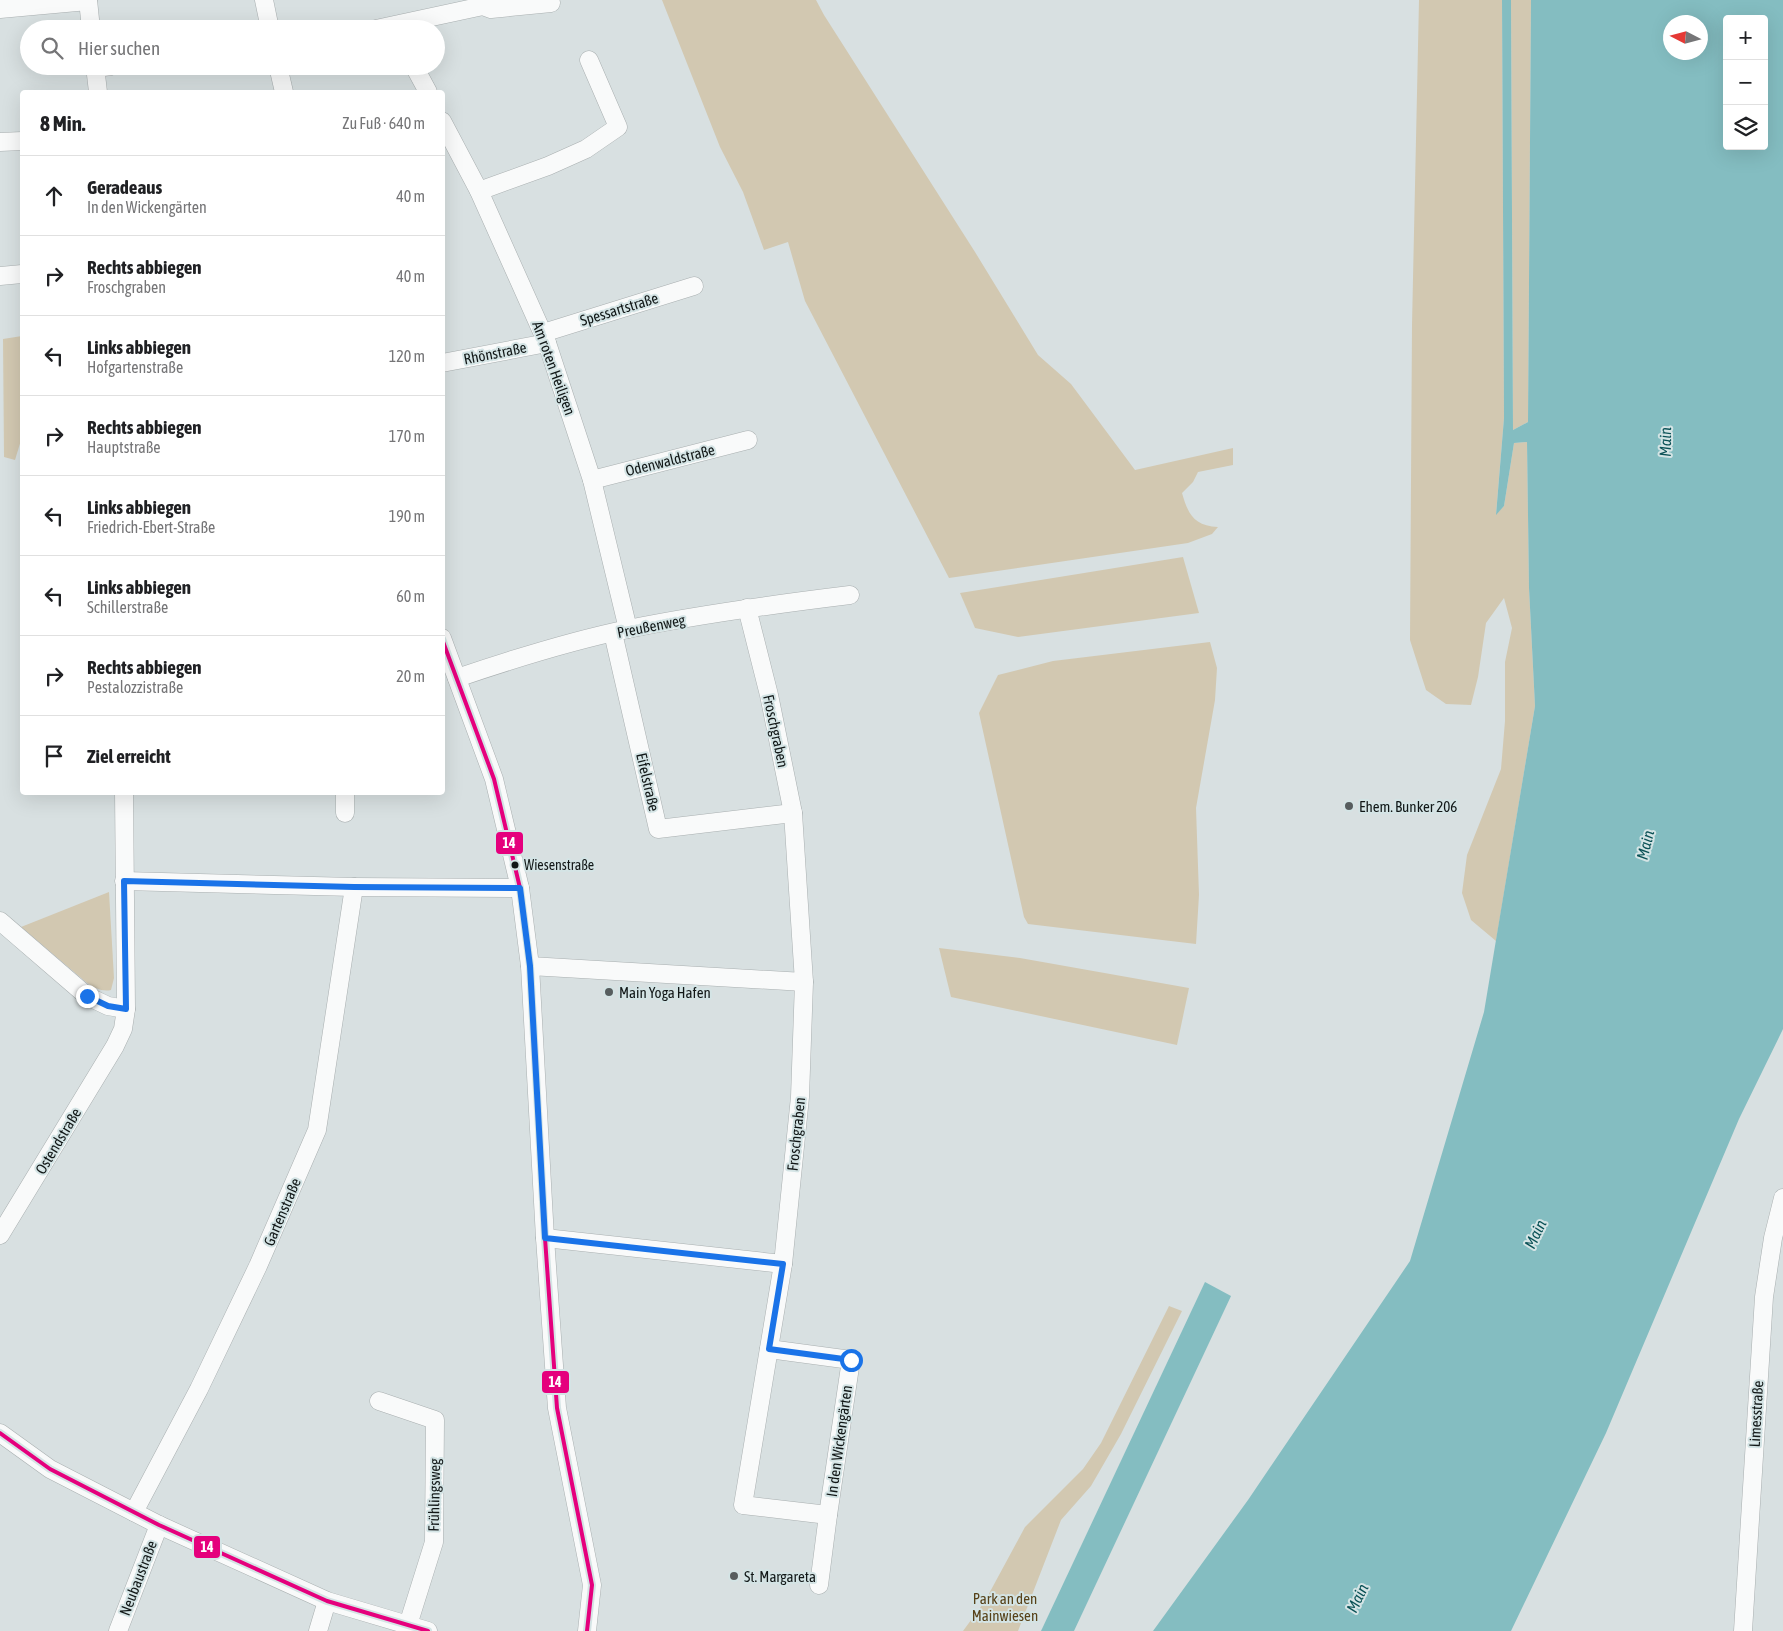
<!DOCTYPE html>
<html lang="de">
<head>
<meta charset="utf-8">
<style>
  body { margin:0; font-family:"Asap Condensed",sans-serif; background:#f6f6f6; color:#202124 }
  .controls { position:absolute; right:15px; top:15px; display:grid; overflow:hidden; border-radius:5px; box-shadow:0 5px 20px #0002 }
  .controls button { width:45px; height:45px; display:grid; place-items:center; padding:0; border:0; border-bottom:1px solid #e0e0e0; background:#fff; color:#202124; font:25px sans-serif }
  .compass { position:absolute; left:1663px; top:15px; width:45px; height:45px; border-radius:50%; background:#fff; box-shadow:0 5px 20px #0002; rotate:276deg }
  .stop { position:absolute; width:15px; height:15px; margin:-11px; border:4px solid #1a73e8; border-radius:50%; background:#fff }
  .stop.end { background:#1a73e8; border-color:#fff; box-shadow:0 1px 5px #0008 }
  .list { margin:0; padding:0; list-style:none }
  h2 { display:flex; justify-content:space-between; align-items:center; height:65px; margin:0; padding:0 20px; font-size:21px }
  h2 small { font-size:16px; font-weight:400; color:#757577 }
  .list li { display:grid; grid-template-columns:32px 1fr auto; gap:15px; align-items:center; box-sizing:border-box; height:80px; padding:0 20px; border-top:1px solid #e0e0e0 }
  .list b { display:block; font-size:19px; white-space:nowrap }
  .list p { margin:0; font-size:16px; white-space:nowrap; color:#757577 }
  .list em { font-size:16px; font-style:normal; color:#757577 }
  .icon { flex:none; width:28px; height:28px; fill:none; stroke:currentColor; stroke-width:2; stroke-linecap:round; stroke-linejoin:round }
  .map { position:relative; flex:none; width:1783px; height:1631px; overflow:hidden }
  .search { position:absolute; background:#fff; box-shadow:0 5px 20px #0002; left:20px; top:20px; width:425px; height:55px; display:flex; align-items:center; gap:12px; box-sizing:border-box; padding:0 18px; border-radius:28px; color:#757577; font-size:19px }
  .panel { position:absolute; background:#fff; box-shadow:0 5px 20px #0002; left:20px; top:90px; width:425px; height:705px; border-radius:5px }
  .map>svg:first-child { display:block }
</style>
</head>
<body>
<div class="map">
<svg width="1783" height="1631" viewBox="0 0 1783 1631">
  <rect width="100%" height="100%" fill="#d8e0e1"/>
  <g fill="#d2c8b1">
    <path d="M 662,0 L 816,0 L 824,15 L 975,252 L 1038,355 L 1071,384 L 1135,470 L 1233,448 L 1233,465 L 1198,472 L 1193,482 L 1182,493 C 1188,514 1194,526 1218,527 L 1212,534 L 1188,543 L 949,578 L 805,301 L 788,242 L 764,250 L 743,192 L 720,147 Z"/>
    <path d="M 1419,0 L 1502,0 L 1504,418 L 1496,514 L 1504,506 L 1514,443 L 1527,442 L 1529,588 L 1535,706 L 1496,941 L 1471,920 L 1462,893 L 1467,855 L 1501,769 L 1505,721 L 1505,662 L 1512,628 L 1504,598 L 1486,623 L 1478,677 L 1471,705 L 1446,704 L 1426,690 L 1410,640 L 1412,325 Z"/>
    <path d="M 1511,0 L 1531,0 L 1528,422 L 1513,430 Z"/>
    <path d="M 22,336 L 22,437 L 15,460 L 4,457 L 3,339 Z"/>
    <path d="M 1183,557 L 1199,613 L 1018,637 L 975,628 L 960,593 Z"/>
    <path d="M 1210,642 L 1217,668 L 1215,700 L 1196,808 L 1199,895 L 1196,944 L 1028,924 L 1024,917 L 979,713 L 998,675 L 1053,661 Z"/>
    <path d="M 109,892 L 114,978 L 111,990 C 102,992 95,988 87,983 L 21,927 Z"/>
    <path d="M 939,948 L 1020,958 L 1189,988 L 1177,1045 L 951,997 Z"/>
    <path d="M 1169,1306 L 1182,1311 L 1121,1434 L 1091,1486 L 1061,1520 L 1018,1631 L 963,1631 L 985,1601 L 1025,1527 L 1083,1469 L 1101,1443 Z"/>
  </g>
  <g fill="#84bdc1" fill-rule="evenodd">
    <path d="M 1502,0 L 1511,0 L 1513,430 L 1528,422 L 1531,0 L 1783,0 L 1783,1029 L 1739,1119 L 1606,1433 L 1511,1631 L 1153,1631 L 1248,1500 L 1410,1261 L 1484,1012 L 1535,706 L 1529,588 L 1527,442 L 1514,443 L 1504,506 L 1496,515 L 1504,418 ZM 1727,19 L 1764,19 L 1764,146 L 1727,146 ZM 1670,22 L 1700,22 L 1700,52 L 1670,52 Z"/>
    <path d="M 1205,1282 L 1231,1296 L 1074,1631 L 1041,1631 Z"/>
  </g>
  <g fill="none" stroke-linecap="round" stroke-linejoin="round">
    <defs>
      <g id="minor">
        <path d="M 88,0 L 91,29"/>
        <path d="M 264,0 L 270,29"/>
        <path d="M 0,9 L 88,1"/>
        <path d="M 376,29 L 483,6 L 491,9 L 551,3"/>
        <path d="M 95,66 L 98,92"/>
        <path d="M 278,66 L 284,92"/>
        <path d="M 414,66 L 428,92"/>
        <path d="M 96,68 L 111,66"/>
        <path d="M 442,121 L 479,191 L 547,343 L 592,480 L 628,629"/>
        <path d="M 0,142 L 22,141"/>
        <path d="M 479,191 L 548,166 L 586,149 L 618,127 L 589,60"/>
        <path d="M 0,276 L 22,274"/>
        <path d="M 543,333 L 694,286"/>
        <path d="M 442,363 L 547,343"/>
        <path d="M 592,480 L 748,440"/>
        <path d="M 747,608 L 769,695 L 793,813 L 804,982 L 800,1097 L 783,1264 L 743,1505 L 828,1515 L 819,1585"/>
        <path d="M 613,633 L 658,829 L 793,813"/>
        <path d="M 442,638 L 494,779 L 520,888 L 530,966 L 545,1238 L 557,1408 L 592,1585 L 587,1631"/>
        <path d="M 457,678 C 513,659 570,641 628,629 C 702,614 776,604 850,595"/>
        <path d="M 345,792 L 345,813"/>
        <path d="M 124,881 L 354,887 L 520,888"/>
        <path d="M 0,921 L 87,996 L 108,1006 L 126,1009"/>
        <path d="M 530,966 L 804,982"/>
        <path d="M 0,1235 L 115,1046 L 123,1029 L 126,1009 L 124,792"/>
        <path d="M 545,1238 L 783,1264"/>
        <path d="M 769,1349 L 851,1360 L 828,1515"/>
        <path d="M 379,1401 L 435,1420 L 434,1542 L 408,1625"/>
        <path d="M 0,1433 L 50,1469 L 159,1525 L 327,1601 L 428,1631"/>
        <path d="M 134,1512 L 199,1389 L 258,1266 L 317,1130 L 354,887"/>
        <path d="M 118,1631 L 159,1525"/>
        <path d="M 318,1631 L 327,1601"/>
        <path d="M 1743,1631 L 1764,1297 L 1773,1238 L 1783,1198"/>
      </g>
    </defs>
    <use href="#minor" stroke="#a9afb0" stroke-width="19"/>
    <use href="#minor" stroke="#f9fafa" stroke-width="18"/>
    <defs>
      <g id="bus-1">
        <path d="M 442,639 L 494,779 L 520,888 L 530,966 L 545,1238 L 557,1408 L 592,1585 L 587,1631"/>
        <path d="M 0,1433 L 50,1469 L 159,1525 L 327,1601 L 428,1631"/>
      </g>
    </defs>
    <use href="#bus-1" stroke="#d4e4e5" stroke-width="8"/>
    <use href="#bus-1" stroke="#e5007d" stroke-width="4"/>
  </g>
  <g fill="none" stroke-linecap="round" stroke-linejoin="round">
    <path stroke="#1a73e8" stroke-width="6" d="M 87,996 L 108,1006 L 126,1009 L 124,881 L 354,887 L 520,888 L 530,966 L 545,1238 L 783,1264 L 769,1349 L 851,1360"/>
  </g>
  <g fill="#575d5e" stroke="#d4e4e5" stroke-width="2">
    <circle cx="1349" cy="806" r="5"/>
    <circle cx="609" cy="992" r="5"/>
    <circle cx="734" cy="1576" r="5"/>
  </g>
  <circle fill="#111717" stroke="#d4e4e5" stroke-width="2" cx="515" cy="865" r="4.5"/>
  <g text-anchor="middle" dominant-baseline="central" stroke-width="4" stroke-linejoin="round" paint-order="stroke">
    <g font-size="14" fill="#111717" stroke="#d4e4e5" text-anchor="start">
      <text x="524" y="865">Wiesenstraße</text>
    </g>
    <g font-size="15" fill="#111717" stroke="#d4e4e5">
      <text transform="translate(619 309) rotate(-17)">Spessartstraße</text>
      <text transform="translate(495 353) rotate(-11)">Rhönstraße</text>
      <text transform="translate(554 368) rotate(70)">Am roten Heiligen</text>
      <text transform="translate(670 460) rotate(-14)">Odenwaldstraße</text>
      <text transform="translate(651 626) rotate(-11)">Preußenweg</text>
      <text transform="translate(776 731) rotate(78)">Froschgraben</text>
      <text transform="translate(648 782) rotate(77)">Eifelstraße</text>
      <text transform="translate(796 1134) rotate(-84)">Froschgraben</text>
      <text transform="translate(58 1141) rotate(-59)">Ostendstraße</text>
      <text transform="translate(282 1212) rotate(-67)">Gartenstraße</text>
      <text transform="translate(1756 1414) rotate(-87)">Limesstraße</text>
      <text transform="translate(839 1441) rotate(-82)">In den Wickengärten</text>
      <text transform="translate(434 1495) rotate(-89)">Frühlingsweg</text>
      <text transform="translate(138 1578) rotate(-69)">Neubaustraße</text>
    </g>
    <g font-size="15" fill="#111717" stroke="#d4e4e5" text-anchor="start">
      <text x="1359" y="806">Ehem. Bunker 206</text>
      <text x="619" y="992">Main Yoga Hafen</text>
      <text x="744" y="1576">St. Margareta</text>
    </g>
    <g font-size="15" fill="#574118" stroke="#d4e4e5">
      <text x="1005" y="1598">Park an den<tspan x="1005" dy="17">Mainwiesen</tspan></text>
    </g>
    <g font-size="16" font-style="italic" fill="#0a5156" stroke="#d4e4e5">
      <text transform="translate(1665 442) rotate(-89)">Main</text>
      <text transform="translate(1645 845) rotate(-76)">Main</text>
      <text transform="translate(1535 1234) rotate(-64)">Main</text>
      <text transform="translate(1357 1598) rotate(-64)">Main</text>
    </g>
  </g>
  <g stroke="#d4e4e5" stroke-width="2">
    <rect x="495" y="831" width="29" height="24" rx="5" fill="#e5007d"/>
    <rect x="541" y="1370" width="29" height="24" rx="5" fill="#e5007d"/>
    <rect x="193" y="1535" width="28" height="24" rx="5" fill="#e5007d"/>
  </g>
  <g font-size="14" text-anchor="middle" font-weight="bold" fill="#fff">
    <text x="509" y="848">14</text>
    <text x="555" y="1387">14</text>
    <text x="207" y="1552">14</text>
  </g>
</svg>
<div class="controls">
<button>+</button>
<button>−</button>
<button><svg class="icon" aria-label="layers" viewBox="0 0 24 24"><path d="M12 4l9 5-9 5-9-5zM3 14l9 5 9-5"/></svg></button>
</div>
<svg class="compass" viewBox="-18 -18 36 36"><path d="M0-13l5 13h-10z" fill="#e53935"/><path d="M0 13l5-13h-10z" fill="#757577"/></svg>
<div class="stop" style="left:851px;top:1360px"></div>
<div class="stop end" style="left:87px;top:996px"></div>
<div class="search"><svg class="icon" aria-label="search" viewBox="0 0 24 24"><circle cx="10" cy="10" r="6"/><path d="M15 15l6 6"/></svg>Hier suchen</div>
<section class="panel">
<h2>8 Min.<small>Zu Fuß · 640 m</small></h2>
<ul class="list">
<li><svg class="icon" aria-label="ahead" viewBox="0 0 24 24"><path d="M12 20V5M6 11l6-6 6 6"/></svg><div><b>Geradeaus</b><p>In den Wickengärten</p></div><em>40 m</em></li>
<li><svg class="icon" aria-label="right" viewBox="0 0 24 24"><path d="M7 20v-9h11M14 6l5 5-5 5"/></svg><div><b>Rechts abbiegen</b><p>Froschgraben</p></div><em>40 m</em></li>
<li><svg class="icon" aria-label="left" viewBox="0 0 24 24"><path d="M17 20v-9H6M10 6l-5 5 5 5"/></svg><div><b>Links abbiegen</b><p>Hofgartenstraße</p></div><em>120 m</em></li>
<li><svg class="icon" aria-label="right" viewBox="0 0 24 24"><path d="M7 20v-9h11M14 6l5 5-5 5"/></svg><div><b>Rechts abbiegen</b><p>Hauptstraße</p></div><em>170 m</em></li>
<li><svg class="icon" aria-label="left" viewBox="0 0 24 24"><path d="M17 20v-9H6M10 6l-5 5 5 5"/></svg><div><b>Links abbiegen</b><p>Friedrich-Ebert-Straße</p></div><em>190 m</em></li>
<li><svg class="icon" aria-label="left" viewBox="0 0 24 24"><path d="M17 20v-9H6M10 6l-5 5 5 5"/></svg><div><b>Links abbiegen</b><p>Schillerstraße</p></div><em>60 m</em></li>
<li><svg class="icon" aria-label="right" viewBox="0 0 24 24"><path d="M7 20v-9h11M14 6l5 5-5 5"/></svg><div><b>Rechts abbiegen</b><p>Pestalozzistraße</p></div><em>20 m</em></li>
<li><svg class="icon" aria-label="arrive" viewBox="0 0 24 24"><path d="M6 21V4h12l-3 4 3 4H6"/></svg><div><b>Ziel erreicht</b></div></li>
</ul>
</section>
</div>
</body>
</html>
